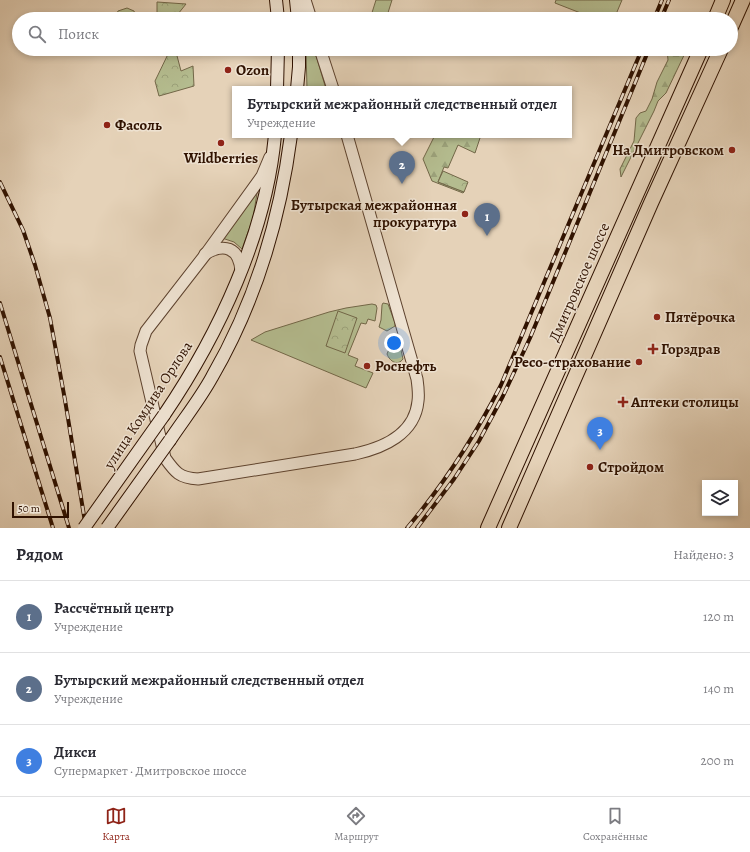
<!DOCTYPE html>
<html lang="ru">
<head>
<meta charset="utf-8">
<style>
  body { margin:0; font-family:Alegreya,serif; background:#f2f2f3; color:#2b2b33 }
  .controls { position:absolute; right:12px; bottom:12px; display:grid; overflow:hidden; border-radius:0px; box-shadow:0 2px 6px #0003 }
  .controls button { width:36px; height:36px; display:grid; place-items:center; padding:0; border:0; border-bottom:1px solid #e1e1e2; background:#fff; color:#2b2b33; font:20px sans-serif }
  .scale { position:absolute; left:12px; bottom:10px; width:57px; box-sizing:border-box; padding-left:4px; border:2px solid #301200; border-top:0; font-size:11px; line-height:14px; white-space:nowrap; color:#301200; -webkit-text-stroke:3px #eee2d1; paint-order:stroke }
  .you { position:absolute; left:394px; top:343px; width:14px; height:14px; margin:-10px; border:3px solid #fff; border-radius:50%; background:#1a73e8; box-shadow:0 0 0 6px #1a73e833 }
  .badge { display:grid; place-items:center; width:26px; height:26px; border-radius:50%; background:#8f2418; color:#fff; font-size:13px; font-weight:700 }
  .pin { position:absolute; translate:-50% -33px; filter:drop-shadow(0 1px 2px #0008) }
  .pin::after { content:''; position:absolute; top:21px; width:14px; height:12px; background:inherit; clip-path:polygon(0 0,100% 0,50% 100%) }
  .popup { position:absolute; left:232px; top:86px; width:340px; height:52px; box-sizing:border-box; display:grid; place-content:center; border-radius:0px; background:#fff; filter:drop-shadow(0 1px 3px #0005); font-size:13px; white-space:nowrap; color:#7c7c81 }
  .popup b { font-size:15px; color:#2b2b33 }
  .popup::after { content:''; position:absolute; left:50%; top:100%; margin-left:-8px; border:8px solid transparent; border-top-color:#fff }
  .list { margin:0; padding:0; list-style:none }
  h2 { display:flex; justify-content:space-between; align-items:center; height:52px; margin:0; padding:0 16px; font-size:17px }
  h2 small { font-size:13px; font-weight:400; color:#7c7c81 }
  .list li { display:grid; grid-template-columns:26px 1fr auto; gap:12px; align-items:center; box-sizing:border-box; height:72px; padding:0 16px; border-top:1px solid #e1e1e2 }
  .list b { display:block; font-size:15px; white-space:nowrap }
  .list p { margin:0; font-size:13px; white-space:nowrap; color:#7c7c81 }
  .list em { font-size:13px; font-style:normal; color:#7c7c81 }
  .icon { flex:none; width:22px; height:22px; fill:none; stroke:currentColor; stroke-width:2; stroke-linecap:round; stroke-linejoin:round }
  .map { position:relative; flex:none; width:750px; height:528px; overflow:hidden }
  .search { position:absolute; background:#fff; box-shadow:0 2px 6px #0003; left:12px; right:12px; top:12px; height:44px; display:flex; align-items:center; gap:10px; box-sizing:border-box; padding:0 14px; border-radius:22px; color:#7c7c81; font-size:15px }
  .sheet { height:268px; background:#fff }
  nav { display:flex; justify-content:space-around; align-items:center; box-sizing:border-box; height:56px; border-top:1px solid #e1e1e2; background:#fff; font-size:11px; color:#7c7c81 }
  nav a { display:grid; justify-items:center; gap:2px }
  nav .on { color:#8f2418 }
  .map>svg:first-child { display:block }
</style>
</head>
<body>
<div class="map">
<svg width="750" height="528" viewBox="0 0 750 528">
  <defs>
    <pattern id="forest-firs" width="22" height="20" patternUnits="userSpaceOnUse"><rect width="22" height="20" fill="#b4bc8f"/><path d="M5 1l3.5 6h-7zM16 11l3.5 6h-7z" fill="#9ba17a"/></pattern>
    <pattern id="park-crowns" width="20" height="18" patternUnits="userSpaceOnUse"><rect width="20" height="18" fill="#b4bc8f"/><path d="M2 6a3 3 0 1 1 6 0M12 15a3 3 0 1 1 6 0" fill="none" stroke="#9ba17a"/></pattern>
  </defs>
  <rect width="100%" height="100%" fill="#e5d2b8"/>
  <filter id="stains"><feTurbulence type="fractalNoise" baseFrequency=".005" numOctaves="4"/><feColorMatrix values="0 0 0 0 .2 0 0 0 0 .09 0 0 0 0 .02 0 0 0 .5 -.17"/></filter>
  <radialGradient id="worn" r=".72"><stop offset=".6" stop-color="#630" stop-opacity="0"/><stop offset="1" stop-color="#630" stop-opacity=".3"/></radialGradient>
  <g fill="#b4bc8f" stroke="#726748">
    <path d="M 376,0 L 392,0 L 386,19 L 370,19 Z"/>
    <path d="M 556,0 L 622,0 L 614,19 L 596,19 L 555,3 Z"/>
    <path d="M 127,8 L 134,11 L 137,19 L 114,19 L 118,11 Z"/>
    <path d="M 306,49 L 314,49 L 326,89 L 307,89 Z"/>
    <path d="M 258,187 L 253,218 L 242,249 L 234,242 L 222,238 Z"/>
    <path d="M 383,303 L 388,304 L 395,323 L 395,326 L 387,331 L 379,327 L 381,320 L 382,305 Z"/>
    <path d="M 372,304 L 376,305 L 377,308 L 375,321 L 368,319 L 366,324 L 361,323 L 348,355 L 358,359 L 355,366 L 373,373 L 366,388 L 251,340 L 265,332 L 329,312 L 346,308 Z"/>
    <path d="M 396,336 L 399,341 L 403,359 C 398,366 390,362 387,354 L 394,337 Z"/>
  </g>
  <g fill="url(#forest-firs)" stroke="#726748">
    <path d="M 667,49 L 687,49 L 666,93 L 658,101 L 654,111 L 621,177 L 620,169 L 634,141 L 636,118 L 640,113 L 646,111 L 652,99 L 657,82 L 668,60 Z"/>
    <path d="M 435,135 L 481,135 L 475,153 L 458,145 L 448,168 L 444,167 L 438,182 L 464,192 L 463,193 L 432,181 L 423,159 Z"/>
  </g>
  <g fill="url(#park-crowns)" stroke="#726748">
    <path d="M 157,2 L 186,4 L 174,19 L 157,19 Z"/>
    <path d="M 170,50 L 176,52 L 181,71 L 193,66 L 194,86 L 159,96 L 155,81 Z"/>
    <path d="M 443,171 L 468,182 L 464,192 L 438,182 Z"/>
    <path d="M 338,311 L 357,318 L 345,353 L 326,346 Z"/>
  </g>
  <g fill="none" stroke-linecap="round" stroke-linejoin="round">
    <defs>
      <g id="tertiary">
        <path d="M 305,0 L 311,19"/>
        <path d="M 320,49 L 333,89"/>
        <path d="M 270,157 L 262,176 L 205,255 L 146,331 L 141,345 L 140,351 L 165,458 C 175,472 179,478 198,479 L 355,454 C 383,448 415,434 418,401 C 419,394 418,386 417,379 L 347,135"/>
        <path d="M 205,254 C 224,243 239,247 241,271"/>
      </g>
      <g id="secondary">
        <path d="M 276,0 L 278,19"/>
        <path d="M 296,0 L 298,19"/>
        <path d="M 277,89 L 278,49"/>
        <path d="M 297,89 L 299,67 L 299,49"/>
        <path d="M 164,415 C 219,334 266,234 275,135"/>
        <path d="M 170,440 C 184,419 200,399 212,377 C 255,303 280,219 291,135"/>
      </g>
      <g id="primary">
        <path d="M 715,19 L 723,0"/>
        <path d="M 731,27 L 743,0"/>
        <path d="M 488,528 L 701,49"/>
        <path d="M 509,528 L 651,203 L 721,49"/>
      </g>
    </defs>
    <use href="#tertiary" stroke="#5d422e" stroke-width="13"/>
    <use href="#secondary" stroke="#301200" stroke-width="14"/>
    <use href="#primary" stroke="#301200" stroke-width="16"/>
    <use href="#tertiary" stroke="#eee2d1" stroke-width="11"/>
    <use href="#secondary" stroke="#eee2d1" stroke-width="12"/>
    <use href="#primary" stroke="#e5d2b8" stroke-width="14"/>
    <defs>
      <g id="rail">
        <path d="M 654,19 L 662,0"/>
        <path d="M 661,19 L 669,0"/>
        <path d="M 0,182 L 23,230 L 35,265 L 50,318 L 65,400 L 86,528"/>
        <path d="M 0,303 L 69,528"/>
        <path d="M 0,357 L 53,528"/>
        <path d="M 407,528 C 444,484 475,436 501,385 L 642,49"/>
        <path d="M 417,528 L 454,479 L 479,441 L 503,396 L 530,338 L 649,49"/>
      </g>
    </defs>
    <use href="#rail" stroke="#301200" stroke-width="4"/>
    <use href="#rail" stroke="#eee2d1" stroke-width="2.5" stroke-dasharray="8" stroke-linecap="butt"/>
    <defs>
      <g id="secondary-bridge">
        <path d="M 84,528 L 164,415"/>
        <path d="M 107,528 L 170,440"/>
      </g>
    </defs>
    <use href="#secondary-bridge" stroke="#301200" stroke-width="14" stroke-linecap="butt"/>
    <use href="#secondary-bridge" stroke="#eee2d1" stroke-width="12"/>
  </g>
  <g fill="#8f2418" stroke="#eee2d1" stroke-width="1.5">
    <circle cx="228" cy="70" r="4"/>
    <circle cx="107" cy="125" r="4"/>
    <circle cx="221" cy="143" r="4"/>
    <circle cx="732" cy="150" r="4"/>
    <circle cx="465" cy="214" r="4"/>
    <circle cx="657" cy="317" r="4"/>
    <path d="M651 343h4v4h4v4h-4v4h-4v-4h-4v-4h4z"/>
    <circle cx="639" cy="362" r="4"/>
    <circle cx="367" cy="366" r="4"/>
    <path d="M621 396h4v4h4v4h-4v4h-4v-4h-4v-4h4z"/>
    <circle cx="590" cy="467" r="4"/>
  </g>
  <g text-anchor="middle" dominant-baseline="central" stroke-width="3" stroke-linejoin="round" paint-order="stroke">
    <g font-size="15" font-weight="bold" fill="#301200" stroke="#eee2d1" text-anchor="start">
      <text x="236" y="70">Ozon</text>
      <text x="115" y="125">Фасоль</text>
      <text x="724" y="150" text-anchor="end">На Дмитровском</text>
      <text x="221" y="158" text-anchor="middle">Wildberries</text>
      <text x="457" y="205" text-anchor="end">Бутырская межрайонная<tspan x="457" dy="17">прокуратура</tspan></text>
      <text x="665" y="317">Пятёрочка</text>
      <text x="661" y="349">Горздрав</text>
      <text x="631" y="362" text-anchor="end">Ресо-страхование</text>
      <text x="375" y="366">Роснефть</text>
      <text x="631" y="402">Аптеки столицы</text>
      <text x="598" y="467">Стройдом</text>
    </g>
    <g font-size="15" fill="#301200" stroke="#eee2d1">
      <text transform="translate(579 282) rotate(-66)">Дмитровское шоссе</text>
      <text transform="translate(148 405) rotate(-57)">улица Комдива Орлова</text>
    </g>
  </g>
  <rect width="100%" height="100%" filter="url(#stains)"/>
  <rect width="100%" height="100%" fill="url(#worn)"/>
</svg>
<div class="controls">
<button><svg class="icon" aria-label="layers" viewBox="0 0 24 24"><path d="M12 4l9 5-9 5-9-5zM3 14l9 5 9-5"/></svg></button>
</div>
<div class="scale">50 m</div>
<div class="you"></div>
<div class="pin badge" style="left:487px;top:236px;background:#5c6f8a">1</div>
<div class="pin badge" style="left:402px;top:184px;background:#5c6f8a">2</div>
<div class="popup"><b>Бутырский межрайонный следственный отдел</b>Учреждение</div>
<div class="pin badge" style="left:600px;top:450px;background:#3f7fe0">3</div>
<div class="search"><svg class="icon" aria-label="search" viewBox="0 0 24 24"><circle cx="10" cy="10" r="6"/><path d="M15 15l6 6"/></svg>Поиск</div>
</div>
<section class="sheet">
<h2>Рядом<small>Найдено: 3</small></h2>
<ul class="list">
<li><span class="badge" style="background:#5c6f8a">1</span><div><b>Рассчётный центр</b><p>Учреждение</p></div><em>120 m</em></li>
<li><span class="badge" style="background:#5c6f8a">2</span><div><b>Бутырский межрайонный следственный отдел</b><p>Учреждение</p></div><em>140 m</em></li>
<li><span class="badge" style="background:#3f7fe0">3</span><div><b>Дикси</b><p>Супермаркет · Дмитровское шоссе</p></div><em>200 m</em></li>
</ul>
</section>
<nav>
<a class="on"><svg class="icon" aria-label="map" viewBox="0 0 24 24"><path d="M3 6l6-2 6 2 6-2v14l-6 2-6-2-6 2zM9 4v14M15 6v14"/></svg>Карта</a>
<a><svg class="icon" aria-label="directions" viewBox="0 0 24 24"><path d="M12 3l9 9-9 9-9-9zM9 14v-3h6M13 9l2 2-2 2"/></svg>Маршрут</a>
<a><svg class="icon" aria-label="saved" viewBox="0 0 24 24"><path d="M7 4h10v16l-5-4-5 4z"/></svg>Сохранённые</a>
</nav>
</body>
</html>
